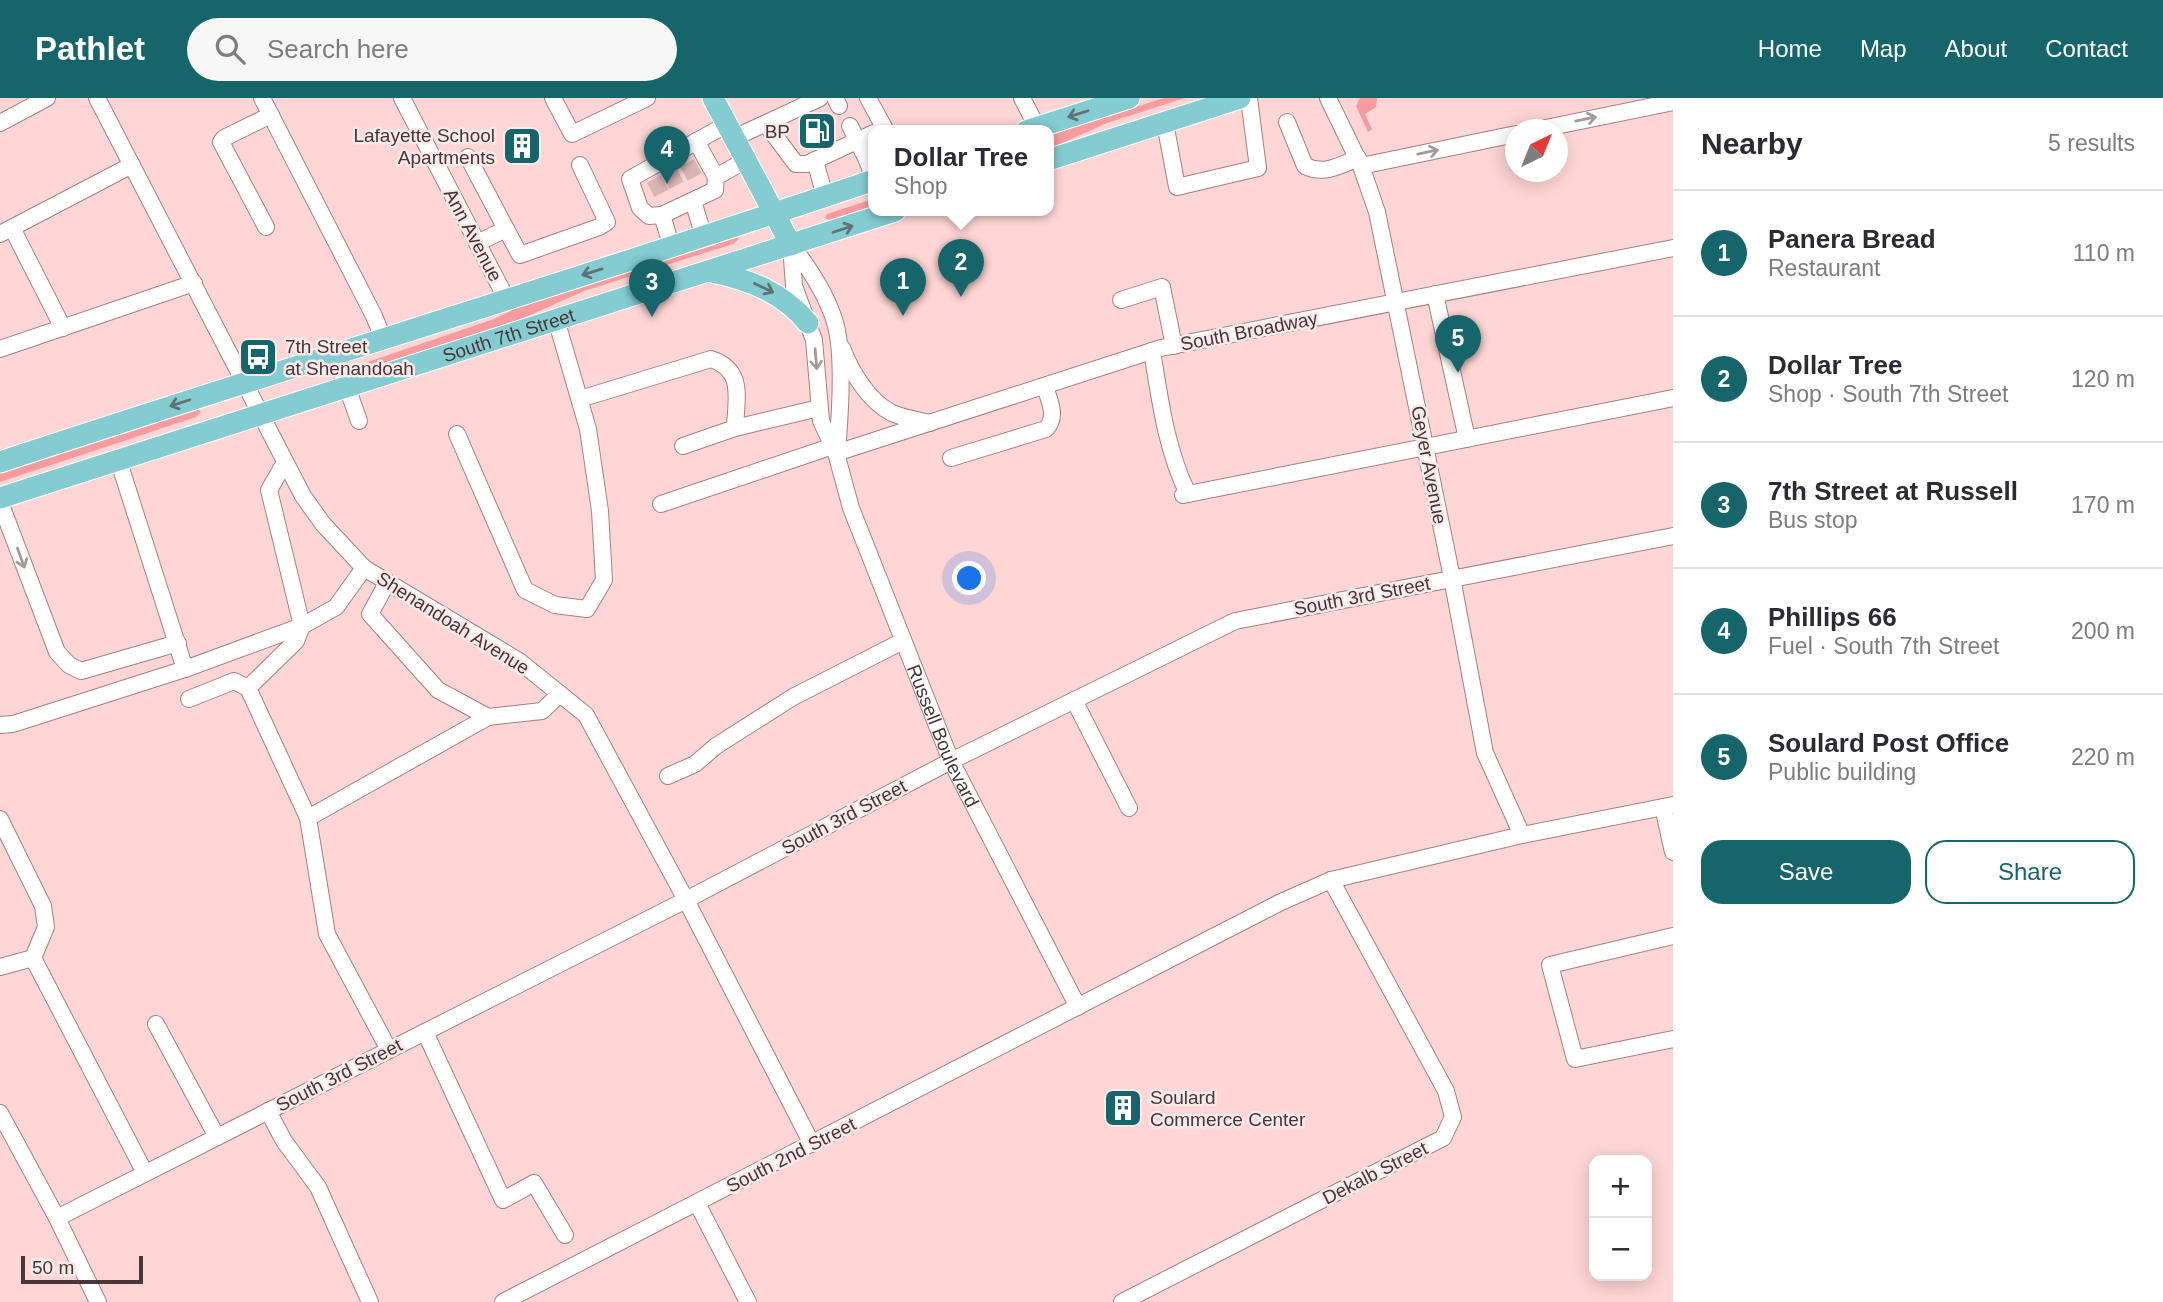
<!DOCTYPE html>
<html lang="en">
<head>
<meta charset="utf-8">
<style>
  body { margin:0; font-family:Helvetica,sans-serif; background:#f7f7f7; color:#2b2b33 }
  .controls { position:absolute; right:21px; bottom:21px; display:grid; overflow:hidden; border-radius:14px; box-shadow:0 4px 18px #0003 }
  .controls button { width:63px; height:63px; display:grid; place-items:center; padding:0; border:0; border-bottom:2px solid #e1e1e2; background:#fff; color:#2b2b33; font:35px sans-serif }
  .compass { position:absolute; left:1505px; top:21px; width:63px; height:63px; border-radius:50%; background:#fff; box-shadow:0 4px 18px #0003; rotate:43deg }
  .scale { position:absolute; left:21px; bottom:18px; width:122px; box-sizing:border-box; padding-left:7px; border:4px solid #473737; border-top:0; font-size:19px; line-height:24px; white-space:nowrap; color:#473737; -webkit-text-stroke:5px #fbeae9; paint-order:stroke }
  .you { position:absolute; left:970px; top:481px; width:24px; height:24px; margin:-18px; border:5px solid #fff; border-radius:50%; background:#1a73e8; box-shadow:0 0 0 10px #1a73e833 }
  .badge { display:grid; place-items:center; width:46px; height:46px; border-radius:50%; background:#16656a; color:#fff; font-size:23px; font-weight:700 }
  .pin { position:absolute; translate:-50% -58px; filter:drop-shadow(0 2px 4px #0008) }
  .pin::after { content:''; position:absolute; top:37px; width:24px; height:21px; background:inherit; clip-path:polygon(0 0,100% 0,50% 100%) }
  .popup { position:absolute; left:868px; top:27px; width:186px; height:91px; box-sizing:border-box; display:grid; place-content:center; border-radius:14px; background:#fff; filter:drop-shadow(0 2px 5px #0005); font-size:23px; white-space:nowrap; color:#7c7c81 }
  .popup b { font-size:26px; color:#2b2b33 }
  .popup::after { content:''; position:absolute; left:50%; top:100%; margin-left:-14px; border:14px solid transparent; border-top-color:#fff }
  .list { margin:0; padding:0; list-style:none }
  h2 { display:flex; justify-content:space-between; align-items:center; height:91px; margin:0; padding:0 28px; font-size:30px }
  h2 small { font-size:23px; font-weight:400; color:#7c7c81 }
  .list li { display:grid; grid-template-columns:46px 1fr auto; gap:21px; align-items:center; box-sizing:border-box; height:126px; padding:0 28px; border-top:2px solid #e1e1e2 }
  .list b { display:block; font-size:26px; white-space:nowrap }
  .list p { margin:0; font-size:23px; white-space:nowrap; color:#7c7c81 }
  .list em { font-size:23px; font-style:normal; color:#7c7c81 }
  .actions { display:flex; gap:14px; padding:21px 28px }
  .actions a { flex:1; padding:16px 0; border:2px solid #16656a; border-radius:21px; text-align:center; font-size:24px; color:#16656a }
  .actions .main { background:#16656a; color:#fff }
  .icon { flex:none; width:38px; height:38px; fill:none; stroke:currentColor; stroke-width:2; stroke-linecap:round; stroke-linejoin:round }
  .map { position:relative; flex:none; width:1673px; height:1204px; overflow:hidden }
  header { display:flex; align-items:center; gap:42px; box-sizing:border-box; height:98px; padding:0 35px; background:#16656a; color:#fff }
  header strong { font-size:33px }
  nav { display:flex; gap:38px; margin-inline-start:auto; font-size:24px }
  .search { width:490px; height:63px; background:#f7f7f7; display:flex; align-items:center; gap:18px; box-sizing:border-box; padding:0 24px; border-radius:38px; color:#7c7c81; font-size:26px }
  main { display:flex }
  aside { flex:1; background:#fff }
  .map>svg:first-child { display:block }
</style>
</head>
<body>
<header>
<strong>Pathlet</strong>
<div class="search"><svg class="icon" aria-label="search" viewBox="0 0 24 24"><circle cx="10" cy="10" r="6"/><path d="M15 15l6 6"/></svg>Search here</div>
<nav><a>Home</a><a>Map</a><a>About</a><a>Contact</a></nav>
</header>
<main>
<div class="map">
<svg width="1673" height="1204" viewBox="0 0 1673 1204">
  <rect width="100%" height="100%" fill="#ffd5d5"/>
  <g fill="#f69c9e">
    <path d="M 1164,0 L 1185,0 L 1107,25 L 1049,51 L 1048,37 Z"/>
    <path d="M 1360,0 L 1377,0 L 1376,9 L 1365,16 L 1372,31 L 1368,34 L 1356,8 Z"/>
    <path d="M 873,101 L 873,108 L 829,122 L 825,120 L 827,116 Z"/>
    <path d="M 732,139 L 737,139 L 739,141 L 733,146 L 584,193 L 517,223 L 365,271 L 359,267 L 494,221 L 519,209 L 627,173 L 630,174 L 635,170 Z"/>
    <path d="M 197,310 L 201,314 L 196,319 L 0,384 L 0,375 L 189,312 L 193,313 Z"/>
  </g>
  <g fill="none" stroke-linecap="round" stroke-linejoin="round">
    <g stroke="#dab5b5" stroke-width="16" stroke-dasharray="16 8" stroke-linecap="butt">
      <path d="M 811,23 L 822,44"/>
      <path d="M 687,65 L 697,83"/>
      <path d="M 669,73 L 679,92"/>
      <path d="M 654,81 L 664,100"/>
    </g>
    <defs>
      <g id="minor">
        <path d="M 97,0 L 303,398 L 323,426 L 364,470 L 519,563 L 586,617 L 686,802 L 812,1046"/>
        <path d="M 262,0 L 374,218 L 383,240"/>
        <path d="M 402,0 L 506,200"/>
        <path d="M 553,0 L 572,36 L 647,0"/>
        <path d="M 835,0 L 839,8"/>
        <path d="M 868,0 L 886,33"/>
        <path d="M 1022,0 L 1037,29"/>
        <path d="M 1328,0 L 1361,68 L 1377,114 L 1452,480 L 1485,655 L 1522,737"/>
        <path d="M 1287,24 L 1305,68 C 1324,77 1339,68 1358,60"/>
        <path d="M 0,25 L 47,0"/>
        <path d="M 1165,25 L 1177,89 L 1258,70 L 1249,0"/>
        <path d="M 727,26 L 630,81 L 640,110 L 649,118 L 662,117 L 715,92 L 716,79 L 746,62"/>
        <path d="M 766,26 L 796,66 L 807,66 L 874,35"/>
        <path d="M 850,28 L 866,60 L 874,80"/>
        <path d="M 1536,32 L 1673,4"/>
        <path d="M 734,40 L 820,0"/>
        <path d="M 696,43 L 716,79"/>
        <path d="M 468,59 L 506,131"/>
        <path d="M 815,62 L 825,99"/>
        <path d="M 1361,68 L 1516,36"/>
        <path d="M 693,103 L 704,139"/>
        <path d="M 662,117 L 672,150"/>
        <path d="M 266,129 L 221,44 L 224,40 L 271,17"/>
        <path d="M 12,130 L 63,230"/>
        <path d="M 0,136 L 132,67"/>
        <path d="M 477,145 L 506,131 L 520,157 L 599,129 L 607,124 L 580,67"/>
        <path id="s1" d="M 791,147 L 794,188 L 814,242 L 821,323 L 836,355 L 851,410 L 951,663 L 1078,909"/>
        <path d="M 791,147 C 810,171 828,198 836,228 C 844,260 840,319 837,353"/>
        <path d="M 1435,196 L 1467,341"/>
        <path d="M 1121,202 L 1162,189 L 1174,248"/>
        <path d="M 842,250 C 851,273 868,303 892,315 C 903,320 918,322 930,325"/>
        <path d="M 0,251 L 194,185"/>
        <path d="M 1152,253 C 1160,302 1166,351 1188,396"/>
        <path d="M 335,255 L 359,323"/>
        <path d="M 580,301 L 711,261 C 745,272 736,301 735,330 L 819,310"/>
        <path d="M 457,336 L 525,492 L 555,507 L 587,511 L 604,482 L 600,413 L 588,331 L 556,221"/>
        <path d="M 683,348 L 735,330"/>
        <path d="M 836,355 L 1161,250 L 1673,150"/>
        <path d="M 951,360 L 1046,331 C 1058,318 1049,303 1045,288"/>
        <path d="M 118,361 L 185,571"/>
        <path d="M 284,366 L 269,392 L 302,528 L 296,543 L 248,590 L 308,720"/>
        <path d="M 1183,397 L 1673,300"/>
        <path d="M 0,404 L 57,554 L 69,567 L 81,573 L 178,545"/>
        <path d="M 661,406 L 833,348"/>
        <path d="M 387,485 L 370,516 L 438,592 L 488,619 L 542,613 L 560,596"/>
        <path d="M 189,601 L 234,583 L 248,590"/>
        <path d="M 1074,602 L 1129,710"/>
        <path d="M 0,627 L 13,626 L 185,571 L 302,528 L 336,509 L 364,470"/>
        <path d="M 668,678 L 695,666 L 716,648 L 793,599 L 903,543"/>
        <path d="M 1663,709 L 1673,754"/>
        <path d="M 0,721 L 43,808 L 46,829 L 33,860 L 145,1075"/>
        <path d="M 1673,838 L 1550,867 L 1575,961 L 1673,941"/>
        <path d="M 0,869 L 33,860"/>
        <path d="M 156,926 L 217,1039"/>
        <path d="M 425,934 L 503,1102 L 534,1085 L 565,1137"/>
        <path d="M 389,952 L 327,836 L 308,720 L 488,619"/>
        <path d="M 268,1013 L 284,1043 L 318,1089 L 370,1204"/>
        <path d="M 0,1015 L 57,1120 L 98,1204"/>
        <path d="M 697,1105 L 748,1204"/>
        <path d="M 57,1120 L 686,802 L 951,663 L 1235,523 L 1673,438"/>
        <path d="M 503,1204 L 1281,804 L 1331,782 L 1522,737 L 1673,707"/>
        <path d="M 1122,1204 L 1443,1040 L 1453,1019 L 1446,993 L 1331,782"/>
      </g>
      <g id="major">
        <path d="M 713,0 L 791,147"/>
        <path d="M 1026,33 L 1129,0"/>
        <path d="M 1048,62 L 1240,0"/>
        <path d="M 712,174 C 750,182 782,194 808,225"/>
        <path d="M 0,364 C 291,268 584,180 874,82"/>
        <path id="s2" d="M 0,400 L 895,113"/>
      </g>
    </defs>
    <use href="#minor" stroke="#a68180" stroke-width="18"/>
    <use href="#major" stroke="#fff" stroke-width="23"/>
    <use href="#minor" stroke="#fff" stroke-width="16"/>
    <use href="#major" stroke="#84ccd1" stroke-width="21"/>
  </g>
  <defs><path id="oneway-shaft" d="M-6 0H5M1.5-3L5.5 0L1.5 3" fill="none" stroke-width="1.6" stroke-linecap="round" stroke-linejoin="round" transform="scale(1.75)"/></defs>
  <g stroke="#5f7375">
    <use href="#oneway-shaft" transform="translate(1078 16) rotate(162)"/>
    <use href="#oneway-shaft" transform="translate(843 131) rotate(-18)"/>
    <use href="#oneway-shaft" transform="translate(592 174) rotate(163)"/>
    <use href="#oneway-shaft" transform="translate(764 190) rotate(25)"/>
    <use href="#oneway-shaft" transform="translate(180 305) rotate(162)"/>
  </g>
  <g stroke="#a39b9b">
    <use href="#oneway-shaft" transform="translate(1586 21) rotate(-12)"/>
    <use href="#oneway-shaft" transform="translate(1428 54) rotate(-12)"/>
    <use href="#oneway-shaft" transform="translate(816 261) rotate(85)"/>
    <use href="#oneway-shaft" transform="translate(21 460) rotate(70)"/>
  </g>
  <defs>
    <symbol id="fuel-square" viewBox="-11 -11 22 22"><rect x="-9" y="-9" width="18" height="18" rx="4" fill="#16656a" stroke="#fbeae9"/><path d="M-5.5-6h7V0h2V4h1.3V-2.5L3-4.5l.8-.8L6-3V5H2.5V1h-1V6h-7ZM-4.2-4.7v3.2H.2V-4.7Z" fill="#fff"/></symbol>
    <symbol id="building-square" viewBox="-11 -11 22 22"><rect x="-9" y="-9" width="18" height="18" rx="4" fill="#16656a" stroke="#fbeae9"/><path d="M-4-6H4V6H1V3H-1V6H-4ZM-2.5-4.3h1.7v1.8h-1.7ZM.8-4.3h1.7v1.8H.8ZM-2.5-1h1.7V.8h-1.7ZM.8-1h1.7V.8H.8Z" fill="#fff"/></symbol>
    <symbol id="bus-square" viewBox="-11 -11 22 22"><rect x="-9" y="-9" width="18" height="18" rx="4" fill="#16656a" stroke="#fbeae9"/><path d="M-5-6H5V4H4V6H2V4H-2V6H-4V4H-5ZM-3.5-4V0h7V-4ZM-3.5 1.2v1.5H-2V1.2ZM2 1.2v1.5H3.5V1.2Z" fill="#fff"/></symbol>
  </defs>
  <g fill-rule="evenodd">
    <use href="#fuel-square" x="795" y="11" width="44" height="44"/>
    <use href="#building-square" x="500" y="26" width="44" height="44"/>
    <use href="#bus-square" x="236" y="237" width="44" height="44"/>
    <use href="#building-square" x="1101" y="988" width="44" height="44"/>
  </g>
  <g text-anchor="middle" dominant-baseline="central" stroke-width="5" stroke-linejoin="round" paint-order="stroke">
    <g font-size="19" fill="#473737" stroke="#fbeae9" text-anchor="end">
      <text x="790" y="33">BP</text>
      <text x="495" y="37">Lafayette School<tspan x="495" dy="22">Apartments</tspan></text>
      <text x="285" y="248" text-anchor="start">7th Street<tspan x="285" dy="22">at Shenandoah</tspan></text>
      <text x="1150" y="999" text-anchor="start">Soulard<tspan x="1150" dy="22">Commerce Center</tspan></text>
    </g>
    <g font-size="19" fill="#473737" stroke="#fbeae9">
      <text transform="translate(473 137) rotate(62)">Ann Avenue</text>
      <text transform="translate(1249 233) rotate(-11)">South Broadway</text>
      <text stroke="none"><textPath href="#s2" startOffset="534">South 7th Street</textPath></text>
      <text transform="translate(1429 367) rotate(79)">Geyer Avenue</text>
      <text transform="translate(1362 498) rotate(-11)">South 3rd Street</text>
      <text transform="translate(453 525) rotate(32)">Shenandoah Avenue</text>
      <text stroke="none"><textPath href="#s1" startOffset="518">Russell Boulevard</textPath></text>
      <text transform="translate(844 719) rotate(-28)">South 3rd Street</text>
      <text transform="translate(339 977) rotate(-27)">South 3rd Street</text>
      <text transform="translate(791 1057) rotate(-27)">South 2nd Street</text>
      <text transform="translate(1375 1075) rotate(-27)">Dekalb Street</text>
    </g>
  </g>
</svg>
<div class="controls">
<button>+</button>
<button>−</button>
</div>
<svg class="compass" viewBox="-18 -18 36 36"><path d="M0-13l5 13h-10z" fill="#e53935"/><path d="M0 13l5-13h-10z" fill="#7c7c81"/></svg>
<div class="scale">50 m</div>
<div class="you"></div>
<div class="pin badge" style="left:903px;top:218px">1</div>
<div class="pin badge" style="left:961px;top:199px">2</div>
<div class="popup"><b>Dollar Tree</b>Shop</div>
<div class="pin badge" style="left:652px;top:219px">3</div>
<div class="pin badge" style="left:667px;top:86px">4</div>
<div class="pin badge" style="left:1458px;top:275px">5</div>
</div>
<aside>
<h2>Nearby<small>5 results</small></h2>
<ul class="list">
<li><span class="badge">1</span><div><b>Panera Bread</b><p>Restaurant</p></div><em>110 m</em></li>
<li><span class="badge">2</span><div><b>Dollar Tree</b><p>Shop · South 7th Street</p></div><em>120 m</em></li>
<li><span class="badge">3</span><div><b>7th Street at Russell</b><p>Bus stop</p></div><em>170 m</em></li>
<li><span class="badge">4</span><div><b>Phillips 66</b><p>Fuel · South 7th Street</p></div><em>200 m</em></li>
<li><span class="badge">5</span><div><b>Soulard Post Office</b><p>Public building</p></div><em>220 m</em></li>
</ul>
<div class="actions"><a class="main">Save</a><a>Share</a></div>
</aside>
</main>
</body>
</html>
